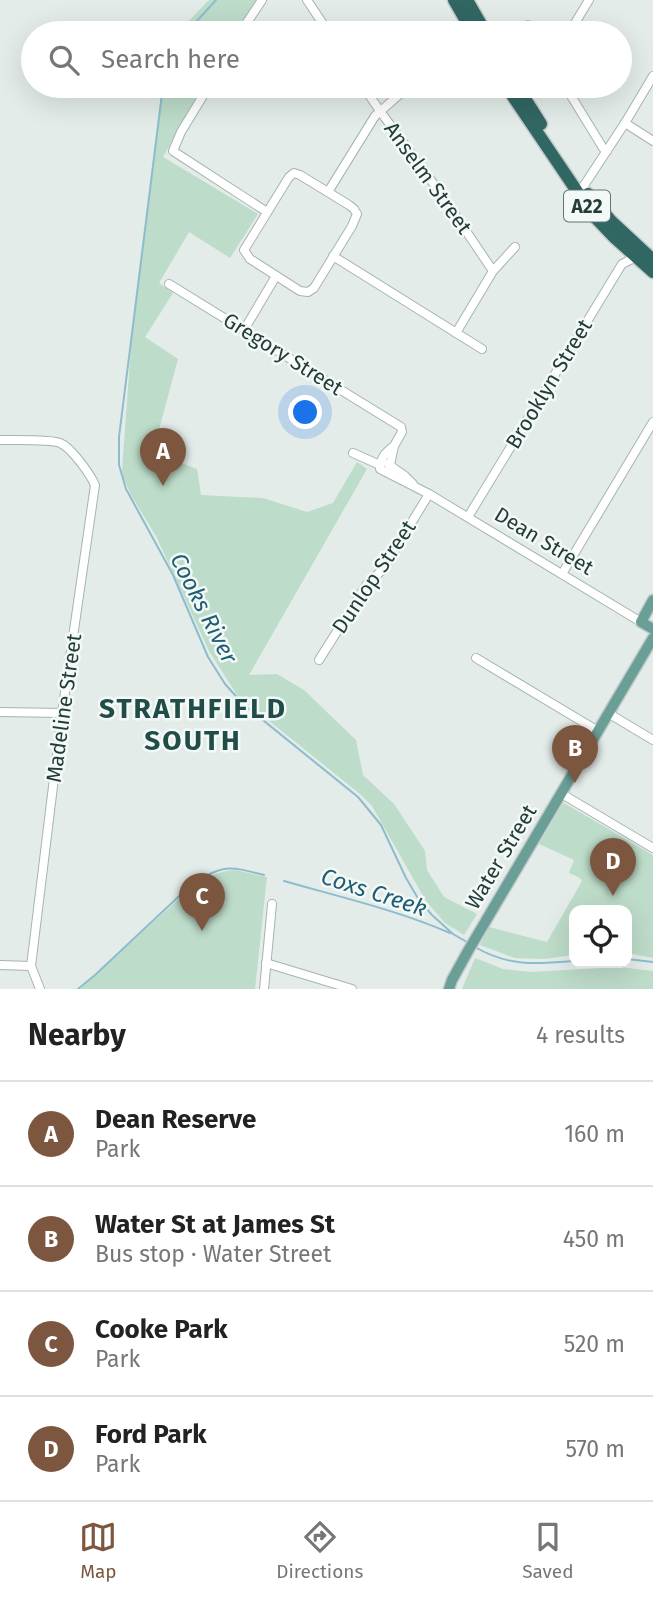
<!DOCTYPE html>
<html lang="en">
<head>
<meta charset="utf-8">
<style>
  body { margin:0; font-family:"Fira Sans",sans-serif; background:#f6f6f6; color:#222 }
  .controls { position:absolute; right:21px; bottom:21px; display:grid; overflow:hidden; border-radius:14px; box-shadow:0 7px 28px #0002 }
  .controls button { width:63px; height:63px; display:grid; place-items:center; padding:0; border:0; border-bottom:2px solid #e0e0e0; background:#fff; color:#222; font:35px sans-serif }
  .you { position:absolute; left:306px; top:413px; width:24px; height:24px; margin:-18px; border:5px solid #fff; border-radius:50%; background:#1a73e8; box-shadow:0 0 0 10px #1a73e833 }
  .badge { display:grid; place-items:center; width:46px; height:46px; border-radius:50%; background:#7c563f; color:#fff; font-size:23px; font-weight:700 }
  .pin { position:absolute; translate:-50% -58px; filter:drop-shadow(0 2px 4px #0008) }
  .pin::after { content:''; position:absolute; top:37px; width:24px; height:21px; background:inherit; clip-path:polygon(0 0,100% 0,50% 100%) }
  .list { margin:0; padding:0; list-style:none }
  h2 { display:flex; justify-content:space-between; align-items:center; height:91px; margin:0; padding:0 28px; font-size:30px }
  h2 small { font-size:23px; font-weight:400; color:#767676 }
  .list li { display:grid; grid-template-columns:46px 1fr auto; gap:21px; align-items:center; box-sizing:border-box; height:105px; padding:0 28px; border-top:2px solid #e0e0e0 }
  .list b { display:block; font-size:26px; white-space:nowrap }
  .list p { margin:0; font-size:23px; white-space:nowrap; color:#767676 }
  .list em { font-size:23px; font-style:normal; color:#767676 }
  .icon { flex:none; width:38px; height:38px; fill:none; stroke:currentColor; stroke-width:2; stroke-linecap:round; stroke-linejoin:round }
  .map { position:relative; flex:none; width:653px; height:989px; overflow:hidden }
  .search { position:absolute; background:#fff; box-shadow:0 7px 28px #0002; left:21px; right:21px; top:21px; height:77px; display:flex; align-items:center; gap:18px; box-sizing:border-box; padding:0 24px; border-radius:38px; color:#767676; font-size:26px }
  .sheet { height:511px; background:#fff }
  nav { display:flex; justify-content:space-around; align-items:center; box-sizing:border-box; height:98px; border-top:2px solid #e0e0e0; background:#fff; font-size:19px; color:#767676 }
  nav a { display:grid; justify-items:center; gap:4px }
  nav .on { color:#7c563f }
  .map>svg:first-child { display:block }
</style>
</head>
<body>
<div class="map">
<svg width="653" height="989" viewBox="0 0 653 989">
  <rect width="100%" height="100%" fill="#e3ece9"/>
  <g fill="#bddcc9">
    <path d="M 209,0 L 258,0 L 235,33 L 177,33 Z"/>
    <path d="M 162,86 L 203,86 L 163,157 L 258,214 L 230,258 L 189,232 L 159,283 L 173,293 L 145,337 L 178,359 L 153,452 L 197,469 L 201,495 L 263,498 L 307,512 L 333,503 L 357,462 L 367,469 L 249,675 L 277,674 L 304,690 L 356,740 L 363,775 L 394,804 L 425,851 L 427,870 L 444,897 L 477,914 L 464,935 L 445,923 L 426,901 L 372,806 L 360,794 L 237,695 L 209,651 L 156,536 L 131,495 L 123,477 L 122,470 L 132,333 Z"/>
    <path d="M 564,803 L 653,855 L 653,958 L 627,953 L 627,910 L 574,910 L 574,955 L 544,959 L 515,958 L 480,945 L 489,927 L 547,942 L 582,881 L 580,878 L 569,873 L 574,860 L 539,844 L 562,805 Z"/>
    <path d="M 235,870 L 267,877 L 255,989 L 80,989 L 193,886 C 207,877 218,871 235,870 Z"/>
    <path d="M 475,958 L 503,969 L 531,972 L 620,967 L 653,971 L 653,989 L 462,989 Z"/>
  </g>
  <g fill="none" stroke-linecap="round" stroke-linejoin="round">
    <g stroke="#8ebcce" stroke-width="2">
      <path d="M 186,33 L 216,0"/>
      <path d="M 163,86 L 119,437 L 119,465 L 126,489 L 173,575 L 208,657 L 225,684 L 243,704 L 358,797 L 381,825 L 406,878 L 419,900 L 432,915 L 453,934 L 467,942"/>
      <path d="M 284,881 C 340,897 397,910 450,933"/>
      <path d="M 475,947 C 509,967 537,964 574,961"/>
      <path d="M 627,959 L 653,962"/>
      <path d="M 78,989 L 95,975 L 192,884 C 223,864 229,866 264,875"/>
    </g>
    <defs>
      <g id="minor">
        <path d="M 307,0 L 329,33"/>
        <path d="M 528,25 L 534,33"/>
        <path d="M 240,33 L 262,0"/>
        <path d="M 569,33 L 589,0"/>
        <path d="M 209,86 L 181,132 L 173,151 L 267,212"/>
        <path d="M 363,86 L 380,111 L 441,194 L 493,271"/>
        <path d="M 565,86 L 603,148 L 607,151"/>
        <path d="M 526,100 L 535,86"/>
        <path d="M 625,123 L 653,141"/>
        <path d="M 294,173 L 300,175 L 349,205 L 354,209 L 357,214 L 352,226 L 314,288 L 308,292 L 300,291 L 250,259 L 244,250 L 289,177 Z"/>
        <path d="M 583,187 L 625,123 L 653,76"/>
        <path d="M 328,192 L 375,116 L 409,86"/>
        <path d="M 333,256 L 482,349"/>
        <path d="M 169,284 L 401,427 L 402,432 L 394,446 L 390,465"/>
        <path d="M 244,330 L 276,276"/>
        <path d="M 456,333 L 493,271 L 515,247"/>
        <path d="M 0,440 C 12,440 52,439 60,443 C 71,447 90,474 95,485 L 62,713 L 31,966 L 40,989"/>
        <path d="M 394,446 C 386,452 380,458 380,469 L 429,494 L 641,622"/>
        <path d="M 353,453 L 380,465"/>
        <path d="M 388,464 L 405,476 L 413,484"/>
        <path d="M 468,517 L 622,264 L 636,257"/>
        <path d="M 562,574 L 653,422"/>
        <path d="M 476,658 L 598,731"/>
        <path d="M 319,660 L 367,584 L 380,572 L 388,561 L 429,494"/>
        <path d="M 0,712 L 62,713"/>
        <path d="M 608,713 L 653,740"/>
        <path d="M 562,794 L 653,848"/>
        <path d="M 266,963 L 352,989"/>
        <path d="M 0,965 L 31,966"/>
        <path d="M 264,989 L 272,904"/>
      </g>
      <g id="major">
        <path d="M 653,600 L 641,622 L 653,629"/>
        <path d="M 449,989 L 452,980 L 468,951 L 653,638"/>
      </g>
      <g id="highway">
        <path d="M 454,0 L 473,33"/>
        <path d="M 467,0 L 486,33"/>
        <path d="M 506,86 L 593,215 L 615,238 L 653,272"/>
        <path d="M 517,86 L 541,124"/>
        <path d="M 588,194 L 611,221 L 653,260"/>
      </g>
    </defs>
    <use href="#minor" stroke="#a6b4b1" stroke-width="10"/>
    <use href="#major" stroke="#c2c8c8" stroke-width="13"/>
    <use href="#highway" stroke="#c2c8c8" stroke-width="15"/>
    <use href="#minor" stroke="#fff" stroke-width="8"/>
    <use href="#major" stroke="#6a9f98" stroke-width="10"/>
    <use href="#highway" stroke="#316763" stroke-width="12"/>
  </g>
  <g text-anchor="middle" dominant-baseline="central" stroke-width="5" stroke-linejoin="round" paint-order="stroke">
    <rect fill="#f3f9f7" stroke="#627572" stroke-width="2" x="564" y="190.5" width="46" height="31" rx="5"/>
    <g font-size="19" font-weight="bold" fill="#243c39">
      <text x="587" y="206">A22</text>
    </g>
    <g font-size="21" fill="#243c39" stroke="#f3f9f7">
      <text transform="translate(428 178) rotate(54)">Anselm Street</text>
      <text transform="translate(283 354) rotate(32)">Gregory Street</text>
      <text transform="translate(549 384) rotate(-59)">Brooklyn Street</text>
      <text transform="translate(544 541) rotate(31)">Dean Street</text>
      <text transform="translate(374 577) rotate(-56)">Dunlop Street</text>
      <text transform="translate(64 708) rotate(-82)">Madeline Street</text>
      <text transform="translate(501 857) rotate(-59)">Water Street</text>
    </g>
    <g font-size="23" font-style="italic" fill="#215c75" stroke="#f3f9f7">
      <text transform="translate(204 608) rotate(63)">Cooks River</text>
      <text transform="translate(374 892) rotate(18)">Coxs Creek</text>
    </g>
    <g font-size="28" font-weight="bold" letter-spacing="2" fill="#214d48" stroke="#f3f9f7">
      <text x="193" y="708">STRATHFIELD<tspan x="193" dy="32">SOUTH</tspan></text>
    </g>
  </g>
</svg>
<div class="controls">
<button><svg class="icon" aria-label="locate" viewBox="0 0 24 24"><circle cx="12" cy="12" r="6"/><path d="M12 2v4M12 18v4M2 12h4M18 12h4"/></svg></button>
</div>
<div class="you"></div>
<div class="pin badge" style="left:163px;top:486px">A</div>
<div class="pin badge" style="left:575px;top:783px">B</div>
<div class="pin badge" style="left:202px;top:931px">C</div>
<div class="pin badge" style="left:613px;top:896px">D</div>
<div class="search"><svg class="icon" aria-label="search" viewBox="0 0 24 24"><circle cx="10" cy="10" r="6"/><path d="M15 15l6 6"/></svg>Search here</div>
</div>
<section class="sheet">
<h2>Nearby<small>4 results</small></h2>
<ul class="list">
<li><span class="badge">A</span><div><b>Dean Reserve</b><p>Park</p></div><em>160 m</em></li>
<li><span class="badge">B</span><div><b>Water St at James St</b><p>Bus stop · Water Street</p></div><em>450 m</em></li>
<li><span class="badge">C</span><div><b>Cooke Park</b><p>Park</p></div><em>520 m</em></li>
<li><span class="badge">D</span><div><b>Ford Park</b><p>Park</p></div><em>570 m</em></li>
</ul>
</section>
<nav>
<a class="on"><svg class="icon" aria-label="map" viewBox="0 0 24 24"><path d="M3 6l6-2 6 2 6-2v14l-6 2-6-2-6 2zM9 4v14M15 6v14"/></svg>Map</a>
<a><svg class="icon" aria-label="directions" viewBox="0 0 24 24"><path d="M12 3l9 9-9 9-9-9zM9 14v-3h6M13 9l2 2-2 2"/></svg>Directions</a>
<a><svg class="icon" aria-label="saved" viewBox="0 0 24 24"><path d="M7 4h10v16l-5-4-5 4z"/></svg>Saved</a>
</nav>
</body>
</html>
